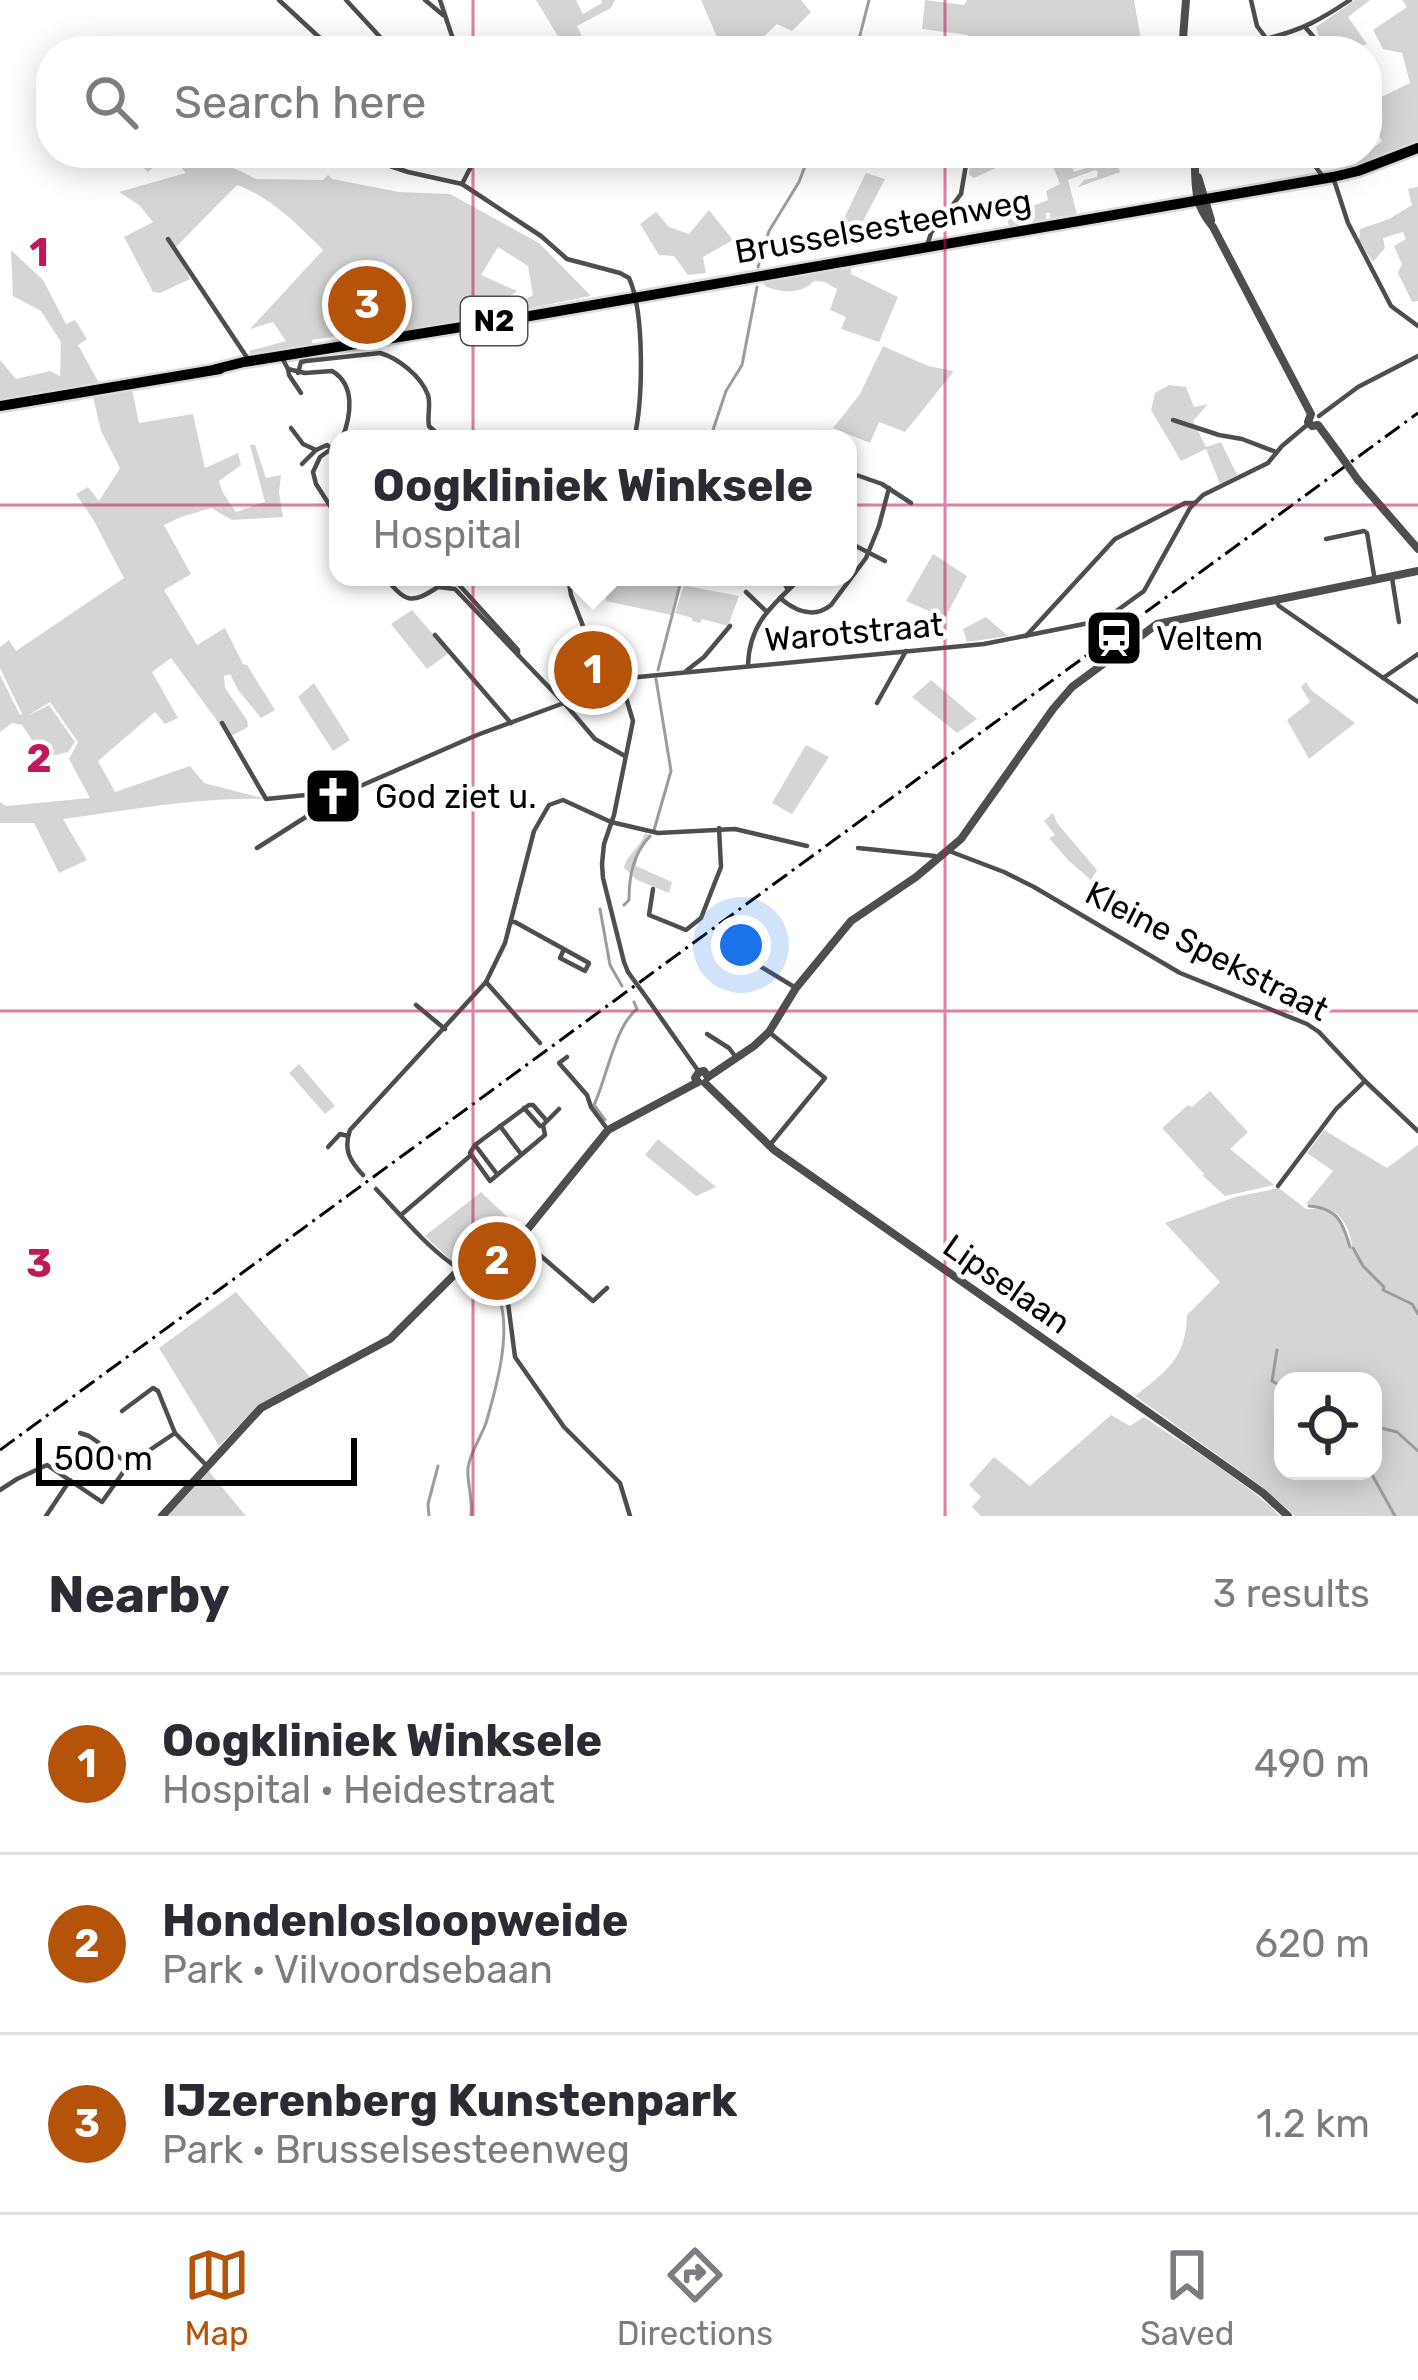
<!DOCTYPE html>
<html lang="en">
<head>
<meta charset="utf-8">
<style>
  body { margin:0; font-family:Rubik,sans-serif; background:#f7f7f7; color:#2b2b33 }
  .controls { position:absolute; right:36px; bottom:36px; display:grid; overflow:hidden; border-radius:24px; box-shadow:0 6px 30px #0003 }
  .controls button { width:108px; height:108px; display:grid; place-items:center; padding:0; border:0; border-bottom:3px solid #e1e1e2; background:#fff; color:#2b2b33; font:60px sans-serif }
  .scale { position:absolute; left:36px; bottom:30px; width:321px; box-sizing:border-box; padding-left:12px; border:6px solid #000; border-top:0; font-size:33px; line-height:42px; white-space:nowrap; color:#000; -webkit-text-stroke:9px #fff; paint-order:stroke }
  .you { position:absolute; left:741px; top:945px; width:42px; height:42px; margin:-30px; border:9px solid #fff; border-radius:50%; background:#1a73e8; box-shadow:0 0 0 18px #1a73e833 }
  .badge { display:grid; place-items:center; width:78px; height:78px; border-radius:50%; background:#b45309; color:#fff; font-size:39px; font-weight:700 }
  .pin { position:absolute; translate:-50% -50%; border:6px solid #fff; box-shadow:0 3px 12px #0006 }
  .popup { position:absolute; left:329px; top:430px; width:528px; height:156px; box-sizing:border-box; display:grid; place-content:center; border-radius:24px; background:#fff; filter:drop-shadow(0 3px 9px #0005); font-size:39px; white-space:nowrap; color:#7c7c81 }
  .popup b { font-size:45px; color:#2b2b33 }
  .popup::after { content:''; position:absolute; left:50%; top:100%; margin-left:-24px; border:24px solid transparent; border-top-color:#fff }
  .list { margin:0; padding:0; list-style:none }
  h2 { display:flex; justify-content:space-between; align-items:center; height:156px; margin:0; padding:0 48px; font-size:51px }
  h2 small { font-size:39px; font-weight:400; color:#7c7c81 }
  .list li { display:grid; grid-template-columns:78px 1fr auto; gap:36px; align-items:center; box-sizing:border-box; height:180px; padding:0 48px; border-top:3px solid #e1e1e2 }
  .list b { display:block; font-size:45px; white-space:nowrap }
  .list p { margin:0; font-size:39px; white-space:nowrap; color:#7c7c81 }
  .list em { font-size:39px; font-style:normal; color:#7c7c81 }
  .icon { flex:none; width:66px; height:66px; fill:none; stroke:currentColor; stroke-width:2; stroke-linecap:round; stroke-linejoin:round }
  .map { position:relative; flex:none; width:1418px; height:1516px; overflow:hidden }
  .search { position:absolute; background:#fff; box-shadow:0 6px 30px #0003; left:36px; right:36px; top:36px; height:132px; display:flex; align-items:center; gap:30px; box-sizing:border-box; padding:0 42px; border-radius:48px; color:#7c7c81; font-size:45px }
  .sheet { height:696px; background:#fff }
  nav { display:flex; justify-content:space-around; align-items:center; box-sizing:border-box; height:168px; border-top:3px solid #e1e1e2; background:#fff; font-size:33px; color:#7c7c81 }
  nav a { display:grid; justify-items:center; gap:6px }
  nav .on { color:#b45309 }
  .map>svg:first-child { display:block }
</style>
</head>
<body>
<div class="map">
<svg width="1418" height="1516" viewBox="0 0 1418 1516">
  <rect width="100%" height="100%" fill="#fff"/>
  <g fill="#d5d5d5" fill-rule="evenodd">
    <path d="M 536,0 L 576,0 L 583,14 L 602,3 L 601,0 L 615,0 L 611,8 L 577,26 L 589,51 L 567,51 Z"/>
    <path d="M 701,0 L 801,0 L 811,12 L 792,31 L 777,24 L 748,51 L 723,51 Z"/>
    <path d="M 925,0 L 964,5 L 967,0 L 1134,0 L 1143,51 L 969,51 L 968,35 L 922,29 Z"/>
    <path d="M 1355,0 L 1370,0 L 1348,17 L 1367,44 L 1349,50 L 1340,41 L 1322,48 L 1316,27 Z"/>
    <path d="M 1402,0 L 1418,0 L 1418,142 L 1379,161 L 1358,168 L 1357,155 L 1367,153 L 1382,141 L 1374,127 L 1367,128 L 1367,104 L 1410,83 L 1402,53 L 1383,49 L 1373,30 L 1407,7 Z"/>
    <path d="M 158,153 L 205,153 L 208,160 L 236,169 L 256,179 L 323,180 L 328,175 L 332,179 L 399,192 L 450,194 L 539,243 L 591,296 L 495,315 L 533,295 L 528,266 L 498,247 L 481,275 L 517,291 L 484,316 L 338,342 L 337,336 L 312,340 L 312,343 L 318,343 L 319,346 L 251,357 L 249,351 L 286,341 L 273,322 L 250,329 L 323,250 C 298,225 271,197 237,185 L 175,248 L 190,279 L 160,293 L 153,292 L 124,237 L 153,222 L 139,205 L 119,192 L 186,173 L 170,154 L 148,172 L 143,167 Z"/>
    <path d="M 971,153 L 1028,153 L 974,178 L 969,175 Z"/>
    <path d="M 1048,153 L 1066,153 L 1074,172 L 1116,158 L 1120,172 L 1078,187 L 1084,180 L 1097,177 L 1098,172 L 1095,170 L 1068,180 L 1077,214 L 1050,218 L 1050,213 L 1046,213 L 1046,219 L 1009,226 L 1006,216 L 1048,200 L 1046,191 L 1060,184 L 1051,161 L 1052,156 Z"/>
    <path d="M 866,173 L 885,179 L 851,244 L 846,248 L 829,249 Z"/>
    <path d="M 1418,187 L 1418,301 L 1412,302 L 1398,273 L 1402,264 L 1394,246 L 1406,239 L 1403,232 L 1383,238 L 1385,248 L 1373,262 L 1359,241 L 1360,229 L 1389,219 L 1412,205 L 1408,189 Z"/>
    <path d="M 709,210 L 733,240 L 703,257 L 706,273 L 688,275 L 674,256 L 659,255 L 640,224 L 656,212 L 669,227 L 689,234 Z"/>
    <path d="M 11,250 L 43,280 L 66,324 L 75,320 L 87,339 L 78,345 L 99,383 L 0,399 L 0,360 L 16,379 L 50,371 L 60,376 L 61,342 L 41,311 L 13,296 Z"/>
    <path d="M 851,266 L 851,274 L 898,297 L 879,342 L 841,329 L 846,317 L 830,310 L 837,289 L 825,282 L 814,281 C 802,294 782,294 765,286 L 763,279 Z"/>
    <path d="M 883,346 L 928,366 L 954,371 L 905,432 L 879,422 L 870,443 L 833,428 L 860,394 Z"/>
    <path d="M 131,385 L 139,423 L 193,414 L 205,468 L 238,453 L 241,465 L 219,481 L 223,493 L 236,512 L 265,502 L 250,445 L 255,445 L 266,478 L 281,475 L 279,492 L 283,517 L 232,520 L 211,508 L 181,517 L 164,525 L 191,574 L 164,590 L 197,645 L 225,628 L 243,664 L 247,665 L 275,710 L 261,718 L 238,690 L 230,674 L 224,676 L 225,688 L 247,720 L 248,727 L 229,737 L 171,658 L 152,672 L 178,718 L 165,724 L 155,712 L 98,761 L 115,792 L 190,766 L 204,783 L 266,799 C 198,797 130,810 63,819 L 87,860 L 59,873 L 34,823 L 0,823 L 0,802 L 6,806 L 90,798 L 69,759 L 78,742 L 50,702 L 27,716 L 49,705 L 75,742 L 68,752 L 44,758 L 22,725 L 12,723 L 0,732 L 0,675 L 20,715 L 22,714 L 0,668 L 0,647 L 9,640 L 16,651 L 124,578 L 94,521 L 76,494 L 88,487 L 99,501 L 120,468 L 101,431 L 92,393 Z"/>
    <path d="M 1169,385 L 1186,387 L 1194,407 L 1208,404 L 1193,421 L 1206,447 L 1221,442 L 1237,475 L 1220,484 L 1206,449 L 1181,461 L 1151,410 L 1155,393 Z"/>
    <path d="M 933,554 L 967,576 L 945,618 L 906,601 Z"/>
    <path d="M 606,577 L 672,577 L 680,581 L 671,615 L 606,601 Z"/>
    <path d="M 685,582 L 687,586 L 739,596 L 728,626 L 702,619 L 700,623 L 692,621 L 692,618 L 675,613 Z"/>
    <path d="M 412,610 L 449,653 L 427,669 L 391,624 Z"/>
    <path d="M 986,617 L 1008,636 L 967,642 L 963,629 Z"/>
    <path d="M 931,680 L 977,719 L 957,733 L 912,697 Z"/>
    <path d="M 1306,682 L 1311,690 L 1355,723 L 1309,759 L 1287,720 L 1310,702 L 1301,687 Z"/>
    <path d="M 314,683 L 350,740 L 333,751 L 298,697 Z"/>
    <path d="M 806,745 L 829,757 L 792,814 L 772,803 Z"/>
    <path d="M 1053,813 L 1057,823 L 1097,870 L 1091,880 L 1069,861 L 1049,838 L 1055,835 L 1044,821 Z"/>
    <path d="M 645,833 L 652,836 L 639,852 L 636,866 L 672,882 L 669,893 L 637,880 L 624,868 C 626,855 641,847 645,833 Z"/>
    <path d="M 299,1064 L 335,1106 L 325,1114 L 289,1073 Z"/>
    <path d="M 1210,1091 L 1248,1132 L 1230,1149 L 1274,1185 L 1225,1196 L 1203,1176 L 1204,1174 L 1162,1128 L 1188,1105 L 1192,1107 Z"/>
    <path d="M 1324,1130 L 1387,1168 L 1418,1145 L 1418,1516 L 1295,1516 L 1261,1486 L 1135,1396 C 1167,1371 1186,1358 1187,1315 L 1220,1282 L 1165,1223 L 1235,1197 L 1279,1188 L 1306,1209 L 1320,1209 L 1335,1215 L 1345,1228 L 1353,1252 C 1349,1220 1339,1208 1306,1204 L 1333,1171 L 1307,1153 ZM 1283,1381 L 1373,1381 L 1373,1471 L 1283,1471 Z"/>
    <path d="M 658,1139 L 716,1187 L 696,1196 L 645,1155 Z"/>
    <path d="M 481,1192 L 521,1230 L 464,1265 L 456,1265 L 425,1236 Z"/>
    <path d="M 517,1241 L 523,1243 L 517,1273 L 505,1294 L 499,1293 L 468,1271 L 468,1267 Z"/>
    <path d="M 236,1292 L 311,1378 L 259,1405 L 219,1446 L 159,1348 Z"/>
    <path d="M 1111,1415 L 1130,1426 L 1144,1417 C 1190,1449 1241,1477 1280,1516 L 981,1516 L 972,1507 L 981,1497 L 969,1485 L 994,1457 L 1030,1486 Z"/>
    <path d="M 207,1469 L 246,1516 L 165,1516 Z"/>
  </g>
  <g fill="none" stroke-linecap="round" stroke-linejoin="round">
    <g stroke="#9c9c9c" stroke-width="3">
      <path d="M 856,51 L 869,0"/>
      <path d="M 758,267 L 769,231 L 799,182 L 810,153"/>
      <path d="M 710,439 L 726,391 L 742,365 L 757,287"/>
      <path d="M 658,670 L 682,577"/>
      <path d="M 654,830 L 671,771 L 656,679"/>
      <path d="M 624,905 L 629,900 C 629,876 633,854 650,836"/>
      <path d="M 600,909 L 610,965 L 622,986"/>
      <path d="M 605,1120 L 594,1105 C 607,1077 615,1026 637,1009 L 634,1002"/>
      <path d="M 1309,1206 C 1338,1208 1343,1223 1350,1247"/>
      <path d="M 1353,1248 L 1363,1266 L 1384,1287 L 1383,1290 L 1412,1304 L 1418,1314"/>
      <path d="M 502,1293 L 514,1273 L 521,1243"/>
      <path d="M 1277,1350 L 1272,1381 L 1283,1387"/>
      <path d="M 1373,1426 L 1397,1432 L 1418,1451"/>
      <path d="M 1370,1471 L 1395,1516"/>
      <path d="M 429,1516 L 428,1504 L 438,1466"/>
      <path d="M 471,1516 C 473,1499 467,1484 468,1468 C 470,1453 481,1437 486,1423 C 496,1389 511,1335 500,1301"/>
    </g>
    <defs>
      <g id="primary">
        <path d="M 216,369 L 244,362 L 524,317 L 1333,177 L 1358,171 L 1418,148"/>
        <path d="M 0,406 L 220,369"/>
      </g>
    </defs>
    <use href="#primary" stroke="#dbdbdb" stroke-width="15"/>
    <g stroke="#4e4e4e" stroke-width="4.5">
      <path d="M 279,0 L 334,51"/>
      <path d="M 346,0 L 393,51"/>
      <path d="M 425,0 L 443,15"/>
      <path d="M 440,0 L 457,51"/>
      <path d="M 1251,0 L 1257,26 L 1266,38"/>
      <path d="M 1306,28 L 1317,41 L 1318,51"/>
      <path d="M 1232,51 C 1245,48 1256,41 1269,38 C 1302,30 1322,19 1350,0"/>
      <path d="M 351,153 L 408,172 L 462,184 L 541,236 L 567,259 L 620,273 L 629,278 C 645,313 643,402 634,439"/>
      <path d="M 1275,153 L 1283,162 L 1315,166 L 1324,178"/>
      <path d="M 1333,177 L 1348,223 L 1391,306 L 1418,326"/>
      <path d="M 462,184 L 478,153"/>
      <path d="M 168,239 L 248,359"/>
      <path d="M 927,246 L 931,233 L 961,194 L 968,153"/>
      <path d="M 281,356 L 288,369 L 305,373 L 332,371 C 356,385 351,416 342,439"/>
      <path d="M 288,369 L 289,375 L 301,393"/>
      <path d="M 298,373 L 301,362 L 306,361 L 380,353 C 398,358 421,376 428,395 C 431,405 427,416 429,426 L 443,439"/>
      <path d="M 1319,416 L 1358,387 L 1418,356"/>
      <path d="M 1173,420 L 1219,435 L 1242,439 L 1276,452"/>
      <path d="M 291,428 L 303,444 L 316,450"/>
      <path d="M 338,444 L 320,457 L 313,472 L 316,484 L 338,518"/>
      <path d="M 302,464 L 316,450 L 327,445 L 338,453"/>
      <path d="M 848,472 L 882,484 L 911,503"/>
      <path d="M 1326,539 L 1364,531 L 1367,533 L 1375,581"/>
      <path d="M 848,542 L 885,561"/>
      <path d="M 384,577 C 406,601 409,606 438,587 L 455,589 L 566,705 L 595,739 L 625,756"/>
      <path d="M 452,577 L 518,650 L 518,655"/>
      <path d="M 568,577 L 571,595 L 600,670 L 606,677"/>
      <path d="M 781,577 L 788,590"/>
      <path d="M 1392,578 L 1399,622"/>
      <path d="M 746,592 L 767,612"/>
      <path d="M 780,598 C 795,611 814,619 831,605 L 866,558 L 879,526 L 889,488"/>
      <path d="M 1275,599 L 1279,606 L 1418,702"/>
      <path d="M 435,635 L 511,723"/>
      <path d="M 1026,636 L 1115,539 L 1185,503 L 1195,503"/>
      <path d="M 748,666 C 749,622 773,605 802,577"/>
      <path d="M 686,671 L 704,657 L 730,626"/>
      <path d="M 606,677 L 638,677 L 984,644 L 1104,620 L 1144,591 L 1190,508 L 1203,495 L 1268,463 L 1282,446 L 1307,425"/>
      <path d="M 1383,678 L 1418,654"/>
      <path d="M 621,681 L 633,721 L 614,815 L 604,844 L 602,864 L 603,878 L 624,962 L 628,972"/>
      <path d="M 877,703 L 906,651"/>
      <path d="M 566,705 C 581,702 596,689 605,678"/>
      <path d="M 222,723 L 266,799 L 336,792 L 342,794 L 477,735 L 564,703"/>
      <path d="M 257,848 L 342,794"/>
      <path d="M 858,848 L 935,856"/>
      <path d="M 949,851 L 1004,872 L 1034,887 L 1180,973 L 1307,1024 L 1319,1032 L 1365,1081 L 1418,1131"/>
      <path d="M 653,889 L 649,915 L 686,930 L 701,918 L 721,867 L 719,828"/>
      <path d="M 512,922 L 515,922 L 589,963 L 585,971 L 560,958 L 564,949"/>
      <path d="M 727,946 L 796,988"/>
      <path d="M 486,982 L 540,1043"/>
      <path d="M 649,1001 L 699,1072"/>
      <path d="M 416,1005 L 445,1029"/>
      <path d="M 707,1034 L 729,1048 L 735,1056"/>
      <path d="M 567,1057 L 559,1063 L 587,1095 L 591,1107 L 608,1130"/>
      <path d="M 524,1108 L 540,1126"/>
      <path d="M 546,1120 L 533,1105 L 529,1105 L 475,1145 L 470,1153 L 490,1181 L 545,1135 L 543,1125 L 559,1109"/>
      <path d="M 500,1126 L 521,1154"/>
      <path d="M 475,1145 L 497,1174"/>
      <path d="M 769,1146 L 825,1078 L 769,1032"/>
      <path d="M 328,1147 L 340,1134 L 348,1136"/>
      <path d="M 363,1175 C 350,1161 343,1150 350,1130 L 486,982 L 505,943 L 534,831 L 549,805 L 563,800 L 611,822 L 658,833 L 735,829 L 807,846"/>
      <path d="M 1278,1186 L 1336,1109 L 1365,1081"/>
      <path d="M 376,1189 C 400,1214 423,1243 452,1264 C 470,1278 491,1287 508,1303 L 515,1357 L 564,1427 L 620,1483 L 630,1516"/>
      <path d="M 401,1215 L 470,1156"/>
      <path d="M 519,1237 L 593,1301 L 607,1288"/>
      <path d="M 122,1411 L 153,1388 L 158,1391 L 175,1433 L 206,1465"/>
      <path d="M 80,1433 L 89,1436 L 129,1464 L 175,1433"/>
      <path d="M 0,1490 L 17,1479 L 47,1465 L 102,1502 L 129,1464"/>
      <path d="M 46,1516 L 70,1480"/>
    </g>
    <g stroke="#4e4e4e" stroke-width="8">
      <path d="M 1182,51 L 1186,0"/>
      <path d="M 1194,153 C 1197,185 1191,200 1213,227 L 1311,414 L 1308,422 L 1312,426 L 1318,425 L 1338,452"/>
      <path d="M 1198,177 L 1211,220"/>
      <path d="M 1358,480 L 1418,549"/>
      <path d="M 708,1077 L 754,1046 L 769,1032 L 796,988 L 851,921 L 916,877 L 961,839 L 1053,709 L 1072,687 L 1157,624 L 1418,571"/>
      <path d="M 698,1082 L 695,1078 L 699,1072 L 704,1071 L 708,1077"/>
      <path d="M 705,1083 L 774,1150 L 1235,1473 L 1263,1493 L 1288,1516"/>
      <path d="M 162,1516 L 261,1408 L 390,1339 L 460,1269 L 526,1231 L 608,1130 L 698,1082"/>
    </g>
    <use href="#primary" stroke="#000" stroke-width="10"/>
    <path stroke="#000" stroke-width="3" stroke-dasharray="18 6 3 6" stroke-linecap="butt" d="M 0,1450 L 1418,413"/>
    <path stroke="#4e4e4e" stroke-width="4.5" d="M 628,972 L 649,1001"/>
    <path stroke="#4e4e4e" stroke-width="8" d="M 1338,452 L 1358,480"/>
  </g>
  <path fill="none" stroke="#c2185b" stroke-width="3" stroke-opacity="0.55" d="M 473,0 L 473,51M 945,0 L 945,51M 473,153 L 473,1516M 945,153 L 945,1516M 0,505 L 1418,505M 0,1011 L 1418,1011"/>
  <defs>
    <symbol id="station-square" viewBox="-11 -11 22 22"><rect x="-9" y="-9" width="18" height="18" rx="4" fill="#000" stroke="#fff"/><path d="M-3-6H3Q5-6 5-4V2Q5 4 3 4L4.5 6H3L1.5 4h-3L-3 6H-4.5L-3 4Q-5 4-5 2V-4Q-5-6-3-6ZM-3.5-4v3h7v-3ZM-3.5 1v1.5H-2V1ZM2 1v1.5H3.5V1Z" fill="#fff"/></symbol>
    <symbol id="church-square" viewBox="-11 -11 22 22"><rect x="-9" y="-9" width="18" height="18" rx="4" fill="#000" stroke="#fff"/><path d="M-1.2-6h2.4v3.5h3.3v2.4h-3.3V6h-2.4V-.1h-3.3v-2.4h3.3Z" fill="#fff"/></symbol>
  </defs>
  <g fill-rule="evenodd">
    <use href="#station-square" x="1081" y="605" width="66" height="66"/>
    <use href="#church-square" x="300" y="763" width="66" height="66"/>
  </g>
  <g text-anchor="middle" dominant-baseline="central" stroke-width="9" stroke-linejoin="round" paint-order="stroke">
    <rect fill="#fff" stroke="#4c4c4c" stroke-width="3" x="461" y="297" width="66" height="48" rx="9"/>
    <g font-size="30" font-weight="bold" fill="#000">
      <text x="494" y="321">N2</text>
    </g>
    <g font-size="33" fill="#000" stroke="#fff">
      <text transform="translate(883 226) rotate(-10)">Brusselsesteenweg</text>
      <text transform="translate(854 632) rotate(-5)">Warotstraat</text>
      <text transform="translate(1207 951) rotate(27)">Kleine Spekstraat</text>
      <text transform="translate(1007 1284) rotate(35)">Lipselaan</text>
    </g>
    <g font-size="33" fill="#000" stroke="#fff" text-anchor="start">
      <text x="1156" y="638">Veltem</text>
      <text x="375" y="796">God ziet u.</text>
    </g>
  </g>
  <g font-size="39" text-anchor="middle" font-weight="bold" fill="#c2185b" stroke="#fff" stroke-width="9" stroke-linejoin="round" paint-order="stroke">
    <text x="39" y="266">1</text>
    <text x="39" y="772">2</text>
    <text x="39" y="1277">3</text>
  </g>
</svg>
<div class="controls">
<button><svg class="icon" aria-label="locate" viewBox="0 0 24 24"><circle cx="12" cy="12" r="6"/><path d="M12 2v4M12 18v4M2 12h4M18 12h4"/></svg></button>
</div>
<div class="scale">500 m</div>
<div class="you"></div>
<div class="pin badge" style="left:593px;top:670px">1</div>
<div class="popup"><b>Oogkliniek Winksele</b>Hospital</div>
<div class="pin badge" style="left:497px;top:1261px">2</div>
<div class="pin badge" style="left:367px;top:305px">3</div>
<div class="search"><svg class="icon" aria-label="search" viewBox="0 0 24 24"><circle cx="10" cy="10" r="6"/><path d="M15 15l6 6"/></svg>Search here</div>
</div>
<section class="sheet">
<h2>Nearby<small>3 results</small></h2>
<ul class="list">
<li><span class="badge">1</span><div><b>Oogkliniek Winksele</b><p>Hospital · Heidestraat</p></div><em>490 m</em></li>
<li><span class="badge">2</span><div><b>Hondenlosloopweide</b><p>Park · Vilvoordsebaan</p></div><em>620 m</em></li>
<li><span class="badge">3</span><div><b>IJzerenberg Kunstenpark</b><p>Park · Brusselsesteenweg</p></div><em>1.2 km</em></li>
</ul>
</section>
<nav>
<a class="on"><svg class="icon" aria-label="map" viewBox="0 0 24 24"><path d="M3 6l6-2 6 2 6-2v14l-6 2-6-2-6 2zM9 4v14M15 6v14"/></svg>Map</a>
<a><svg class="icon" aria-label="directions" viewBox="0 0 24 24"><path d="M12 3l9 9-9 9-9-9zM9 14v-3h6M13 9l2 2-2 2"/></svg>Directions</a>
<a><svg class="icon" aria-label="saved" viewBox="0 0 24 24"><path d="M7 4h10v16l-5-4-5 4z"/></svg>Saved</a>
</nav>
</body>
</html>
